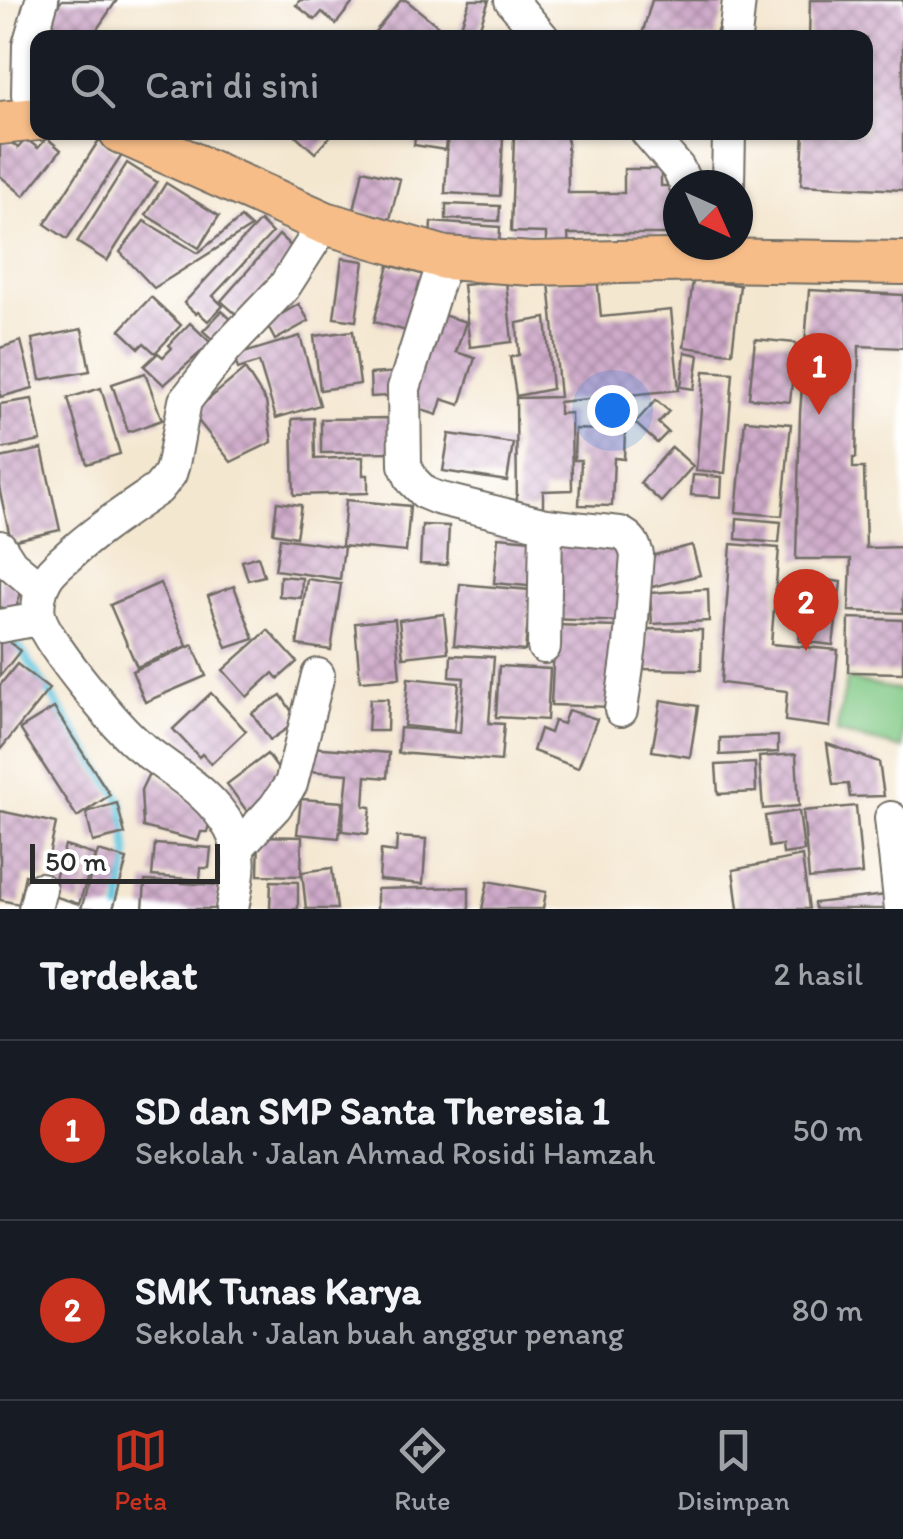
<!DOCTYPE html>
<html lang="id">
<head>
<meta charset="utf-8">
<style>
  body { margin:0; font-family:Itim,sans-serif; background:#242831; color:#f1f3f6 }
  .compass { position:absolute; left:663px; top:170px; width:90px; height:90px; border-radius:50%; background:#171b24; box-shadow:0 2px 8px #0004; rotate:135deg }
  .scale { position:absolute; left:30px; bottom:25px; width:190px; box-sizing:border-box; padding-left:10px; border:5px solid #2b2b2b; border-top:0; font-size:28px; line-height:35px; white-space:nowrap; color:#2b2b2b; -webkit-text-stroke:8px #fff; paint-order:stroke }
  .you { position:absolute; left:612px; top:410px; width:35px; height:35px; margin:-25px; border:8px solid #fff; border-radius:50%; background:#1a73e8; box-shadow:0 0 0 15px #1a73e833 }
  .badge { display:grid; place-items:center; width:65px; height:65px; border-radius:50%; background:#c8321e; color:#fff; font-size:32px; font-weight:700 }
  .pin { position:absolute; translate:-50% -82px; filter:drop-shadow(0 2px 5px #0008) }
  .pin::after { content:''; position:absolute; top:52px; width:35px; height:30px; background:inherit; clip-path:polygon(0 0,100% 0,50% 100%) }
  .list { margin:0; padding:0; list-style:none }
  h2 { display:flex; justify-content:space-between; align-items:center; height:130px; margin:0; padding:0 40px; font-size:42px }
  h2 small { font-size:32px; font-weight:400; color:#9ea1a6 }
  .list li { display:grid; grid-template-columns:65px 1fr auto; gap:30px; align-items:center; box-sizing:border-box; height:180px; padding:0 40px; border-top:2px solid #363941 }
  .list b { display:block; font-size:38px; white-space:nowrap }
  .list p { margin:0; font-size:32px; white-space:nowrap; color:#9ea1a6 }
  .list em { font-size:32px; font-style:normal; color:#9ea1a6 }
  .icon { flex:none; width:55px; height:55px; fill:none; stroke:currentColor; stroke-width:2; stroke-linecap:round; stroke-linejoin:round }
  .map { position:relative; flex:none; width:903px; height:909px; overflow:hidden }
  .search { position:absolute; background:#171b24; box-shadow:0 2px 8px #0004; left:30px; right:30px; top:30px; height:110px; display:flex; align-items:center; gap:25px; box-sizing:border-box; padding:0 35px; border-radius:20px; color:#9ea1a6; font-size:38px }
  .sheet { height:490px; background:#171b24 }
  nav { display:flex; justify-content:space-around; align-items:center; box-sizing:border-box; height:140px; border-top:2px solid #363941; background:#171b24; font-size:28px; color:#9ea1a6 }
  nav a { display:grid; justify-items:center; gap:5px }
  nav .on { color:#c8321e }
  .map>svg:first-child { display:block }
</style>
</head>
<body>
<div class="map">
<svg width="903" height="909" viewBox="0 0 903 909">
  <defs>
    <pattern id="building-cross-hatch" width="8" height="8" patternUnits="userSpaceOnUse" patternTransform="scale(2.5)"><rect width="8" height="8" fill="#cfaaca"/><path d="M0 0l8 8M0 8l8-8" fill="none" stroke="#a88ba4"/></pattern>
  </defs>
  <rect width="100%" height="100%" fill="#fff"/>
  <filter id="ink" filterUnits="userSpaceOnUse"><feTurbulence type="fractalNoise" baseFrequency=".01" numOctaves="2"/><feDisplacementMap in="SourceGraphic" scale="20" xChannelSelector="R" yChannelSelector="G"/><feConvolveMatrix kernelMatrix="1 2 1 2 8 2 1 2 1" color-interpolation-filters="sRGB"/></filter>
  <filter id="wash" filterUnits="userSpaceOnUse"><feTurbulence type="fractalNoise" baseFrequency=".0048" numOctaves="4" result="noise"/><feDisplacementMap in="SourceGraphic" scale="40" xChannelSelector="R" yChannelSelector="G"/><feGaussianBlur stdDeviation="2.25" result="paint"/><feColorMatrix in="noise" values="0 0 0 0 0 0 0 0 0 0 0 0 0 0 0 0 0 1.4 0 .05"/><feComposite in="paint" operator="in"/></filter>
  <g filter="url(#wash)">
    <rect width="100%" height="100%" fill="#f4e7d0"/>
    <path fill="#81c985" stroke="#567a58" stroke-width="2.5" d="M 847,679 L 903,691 L 903,749 L 836,732 Z"/>
    <g fill="none" stroke-linecap="round" stroke-linejoin="round">
      <path stroke="#61c6df" stroke-width="8" d="M 4,637 L 19,647 L 122,802 L 128,855 L 120,909"/>
    </g>
    <g id="blocks">
      <g fill="url(#building-cross-hatch)">
        <path d="M 62,0 L 117,0 L 91,38 L 62,38 L 44,25 Z"/>
        <path d="M 300,0 L 355,0 L 336,24 L 322,12 L 315,20 L 296,5 Z"/>
        <path d="M 401,0 L 406,0 L 448,34 L 446,38 L 370,38 Z"/>
        <path d="M 470,0 L 489,0 L 476,38 L 458,34 Z"/>
        <path d="M 652,0 L 727,0 L 715,38 L 641,38 Z"/>
        <path d="M 810,0 L 903,0 L 903,190 L 801,185 L 804,132 L 866,132 L 866,38 L 809,38 Z"/>
        <path d="M 292,132 L 334,132 L 315,153 Z"/>
        <path d="M 416,132 L 447,132 L 445,150 L 414,145 Z"/>
        <path d="M 544,132 L 567,132 L 568,193 L 624,193 L 624,169 L 661,169 L 661,186 L 671,186 L 671,234 L 568,234 L 569,249 L 546,249 L 546,233 L 511,232 L 514,135 L 544,136 Z"/>
        <path d="M 448,135 L 503,138 L 500,196 L 445,193 Z"/>
        <path d="M 4,137 L 18,148 L 26,139 L 38,148 L 47,138 L 61,150 L 24,196 L 0,176 L 0,142 Z"/>
        <path d="M 99,140 L 122,155 L 67,239 L 45,224 Z"/>
        <path d="M 127,163 L 157,182 L 107,261 L 77,242 Z"/>
        <path d="M 363,170 L 400,179 L 390,219 L 354,210 Z"/>
        <path d="M 166,183 L 219,216 L 199,248 L 146,215 Z"/>
        <path d="M 446,204 L 500,206 L 499,221 L 446,219 Z"/>
        <path d="M 241,218 L 251,227 L 154,288 L 120,252 L 144,221 L 198,253 Z"/>
        <path d="M 260,221 L 272,233 L 213,296 L 223,306 L 208,321 L 198,312 L 196,314 L 184,303 Z"/>
        <path d="M 431,222 L 500,227 L 499,247 L 430,242 Z"/>
        <path d="M 279,235 L 296,251 L 238,316 L 221,301 Z"/>
        <path d="M 342,258 L 364,261 L 356,321 L 334,318 Z"/>
        <path d="M 389,265 L 432,277 L 417,334 L 374,322 Z"/>
        <path d="M 597,277 L 601,317 L 671,310 L 679,390 L 559,402 L 559,414 L 571,413 L 572,490 L 543,491 L 543,509 L 517,510 L 516,398 L 560,397 L 549,282 Z"/>
        <path d="M 693,280 L 740,285 L 732,353 L 684,347 Z"/>
        <path d="M 506,281 L 512,342 L 470,347 L 463,285 Z"/>
        <path d="M 809,290 L 903,295 L 903,348 L 859,346 L 856,458 L 853,458 L 853,468 L 864,468 L 866,548 L 903,547 L 903,613 L 849,611 L 851,559 L 796,559 L 800,413 Z"/>
        <path d="M 151,297 L 181,325 L 155,353 L 144,343 L 139,348 L 120,330 Z"/>
        <path d="M 299,304 L 309,321 L 275,340 L 266,323 Z"/>
        <path d="M 222,311 L 233,321 L 214,341 L 203,331 Z"/>
        <path d="M 436,313 L 466,322 L 456,352 L 475,358 L 460,405 L 442,399 L 437,415 L 406,405 Z"/>
        <path d="M 546,318 L 552,389 L 516,396 L 510,357 L 519,355 L 517,323 Z"/>
        <path d="M 190,323 L 211,343 L 164,385 L 144,366 L 158,353 L 163,357 L 172,348 L 169,345 Z"/>
        <path d="M 82,329 L 90,371 L 40,380 L 32,339 Z"/>
        <path d="M 353,331 L 360,384 L 320,390 L 314,336 Z"/>
        <path d="M 300,336 L 320,405 L 276,418 L 259,362 L 238,369 L 234,356 Z"/>
        <path d="M 755,339 L 796,343 L 790,402 L 749,398 Z"/>
        <path d="M 21,341 L 33,388 L 0,397 L 0,348 Z"/>
        <path d="M 685,352 L 699,355 L 694,389 L 681,387 Z"/>
        <path d="M 245,369 L 266,402 L 272,442 L 231,462 L 192,413 Z"/>
        <path d="M 704,371 L 733,373 L 725,473 L 696,471 Z"/>
        <path d="M 400,372 L 402,395 L 371,397 L 370,374 Z"/>
        <path d="M 145,373 L 162,420 L 128,432 L 112,384 Z"/>
        <path d="M 101,388 L 120,454 L 87,464 L 68,398 Z"/>
        <path d="M 32,399 L 41,441 L 0,449 L 0,404 Z"/>
        <path d="M 656,400 L 669,411 L 658,423 L 668,432 L 657,443 L 635,423 Z"/>
        <path d="M 314,418 L 315,459 L 363,457 L 363,475 L 368,475 L 368,493 L 294,495 L 292,419 Z"/>
        <path d="M 392,418 L 392,452 L 321,453 L 321,419 Z"/>
        <path d="M 745,420 L 791,424 L 782,516 L 736,512 Z"/>
        <path d="M 575,429 L 625,431 L 624,459 L 614,458 L 612,506 L 579,505 L 581,460 L 574,460 Z"/>
        <path d="M 449,434 L 513,443 L 507,481 L 443,471 Z"/>
        <path d="M 672,447 L 693,466 L 661,502 L 640,483 Z"/>
        <path d="M 42,449 L 60,530 L 11,541 L 0,492 L 0,458 Z"/>
        <path d="M 693,475 L 722,477 L 721,497 L 691,495 Z"/>
        <path d="M 346,500 L 410,506 L 406,552 L 342,546 Z"/>
        <path d="M 277,502 L 301,505 L 296,537 L 273,533 Z"/>
        <path d="M 737,518 L 781,522 L 779,543 L 736,539 Z"/>
        <path d="M 422,525 L 449,526 L 447,565 L 420,564 Z"/>
        <path d="M 556,534 L 627,536 L 624,622 L 553,619 Z"/>
        <path d="M 498,537 L 542,541 L 538,587 L 494,583 Z"/>
        <path d="M 280,538 L 344,547 L 340,579 L 275,570 Z"/>
        <path d="M 731,544 L 779,548 L 771,644 L 838,650 L 830,727 L 785,721 L 787,691 L 721,683 Z"/>
        <path d="M 692,545 L 700,575 L 648,588 L 640,559 Z"/>
        <path d="M 258,556 L 264,576 L 248,580 L 242,561 Z"/>
        <path d="M 280,576 L 302,578 L 301,598 L 279,596 Z"/>
        <path d="M 806,577 L 841,582 L 833,645 L 799,641 Z"/>
        <path d="M 0,578 L 23,585 L 15,612 L 0,607 Z"/>
        <path d="M 307,579 L 341,584 L 331,650 L 297,645 Z"/>
        <path d="M 160,583 L 187,646 L 137,667 L 110,605 Z"/>
        <path d="M 460,584 L 531,590 L 525,651 L 454,645 Z"/>
        <path d="M 234,586 L 254,639 L 227,648 L 208,596 Z"/>
        <path d="M 708,589 L 709,621 L 652,624 L 650,593 Z"/>
        <path d="M 444,614 L 448,652 L 403,657 L 399,620 Z"/>
        <path d="M 849,618 L 903,620 L 903,673 L 848,672 Z"/>
        <path d="M 395,619 L 400,678 L 360,681 L 355,623 Z"/>
        <path d="M 555,625 L 616,627 L 612,707 L 551,705 Z"/>
        <path d="M 646,629 L 702,630 L 701,670 L 644,669 Z"/>
        <path d="M 268,630 L 297,662 L 278,679 L 273,673 L 247,697 L 223,670 Z"/>
        <path d="M 0,634 L 20,651 L 0,676 Z"/>
        <path d="M 193,645 L 206,676 L 145,702 L 132,671 Z"/>
        <path d="M 451,655 L 494,657 L 489,723 L 504,724 L 501,761 L 398,753 L 400,728 L 460,733 L 464,678 L 450,677 Z"/>
        <path d="M 17,664 L 49,689 L 0,750 L 0,685 Z"/>
        <path d="M 499,666 L 550,669 L 547,720 L 496,717 Z"/>
        <path d="M 408,678 L 459,683 L 454,731 L 404,726 Z"/>
        <path d="M 211,693 L 246,731 L 211,764 L 202,754 L 199,757 L 173,729 Z"/>
        <path d="M 281,695 L 298,721 L 270,740 L 252,713 Z"/>
        <path d="M 370,699 L 388,699 L 387,731 L 368,731 Z"/>
        <path d="M 661,700 L 698,706 L 690,757 L 652,751 Z"/>
        <path d="M 54,708 L 110,795 L 77,817 L 20,729 Z"/>
        <path d="M 568,710 L 597,719 L 578,768 L 533,751 L 540,729 L 550,733 L 554,721 L 563,724 Z"/>
        <path d="M 778,736 L 778,752 L 720,755 L 720,738 Z"/>
        <path d="M 827,744 L 879,762 L 884,796 L 850,797 L 848,784 L 833,785 Z"/>
        <path d="M 310,747 L 389,753 L 387,778 L 366,776 L 364,806 L 371,807 L 368,834 L 342,831 L 348,774 L 308,771 Z"/>
        <path d="M 267,754 L 289,784 L 249,814 L 227,784 Z"/>
        <path d="M 796,754 L 799,806 L 763,809 L 759,757 Z"/>
        <path d="M 755,763 L 756,792 L 718,794 L 716,765 Z"/>
        <path d="M 151,769 L 211,816 L 207,832 L 201,832 L 198,841 L 143,827 L 141,790 Z"/>
        <path d="M 301,799 L 343,802 L 339,838 L 297,834 Z"/>
        <path d="M 117,803 L 125,834 L 93,842 L 86,812 Z"/>
        <path d="M 856,806 L 862,874 L 809,879 L 803,811 Z"/>
        <path d="M 0,811 L 56,823 L 44,879 L 25,875 L 19,904 L 0,900 Z"/>
        <path d="M 799,811 L 804,851 L 783,854 L 782,845 L 769,847 L 765,816 Z"/>
        <path d="M 259,836 L 302,837 L 301,876 L 258,875 Z"/>
        <path d="M 397,837 L 426,839 L 423,884 L 379,880 L 381,850 L 396,852 Z"/>
        <path d="M 155,844 L 211,848 L 209,868 L 201,868 L 200,880 L 152,876 Z"/>
        <path d="M 65,846 L 95,855 L 79,904 L 50,895 Z"/>
        <path d="M 98,851 L 127,859 L 113,909 L 81,909 Z"/>
        <path d="M 802,856 L 809,909 L 738,909 L 733,870 Z"/>
        <path d="M 332,868 L 337,909 L 306,909 L 302,872 Z"/>
        <path d="M 145,881 L 219,885 L 218,909 L 143,909 Z"/>
        <path d="M 271,881 L 298,882 L 298,909 L 270,909 Z"/>
        <path d="M 488,881 L 546,892 L 543,909 L 482,909 Z"/>
        <path d="M 469,887 L 469,909 L 377,909 L 377,889 Z"/>
        <path d="M 896,894 L 898,909 L 815,909 L 814,903 Z"/>
      </g>
    </g>
  </g>
  <g filter="url(#ink)">
    <use href="#blocks" fill-opacity="0" stroke="#716d65" stroke-width="2.5"/>
    <g fill="none" stroke-linecap="round" stroke-linejoin="round">
      <defs>
        <g id="minor">
          <path d="M 511,0 L 543,38"/>
          <path d="M 735,38 L 739,0"/>
          <path d="M 32,119 L 28,94 L 29,45 L 42,0"/>
          <path d="M 647,132 L 678,168 L 686,185"/>
          <path d="M 728,185 L 729,132"/>
          <path d="M 445,258 L 404,388 L 405,465 L 412,480 L 425,493 L 437,498 L 546,525 L 620,533 C 631,538 634,544 637,555 L 630,645 L 621,710"/>
          <path d="M 0,547 L 11,564 L 41,589"/>
          <path d="M 0,626 L 39,619"/>
          <path d="M 544,647 L 546,525"/>
          <path d="M 891,818 L 901,909"/>
          <path d="M 238,847 L 275,807 L 291,784 L 318,675"/>
          <path d="M 35,909 L 40,889"/>
          <path d="M 232,909 C 237,881 245,855 230,828 C 208,788 168,771 135,742 C 114,723 44,640 39,615 C 37,604 40,589 46,579 C 51,570 59,564 67,557 C 95,531 126,511 158,489 L 170,474 L 173,464 L 185,401 L 226,348 L 284,287 L 325,223"/>
        </g>
        <g id="major">
          <path d="M 0,123 L 38,119"/>
          <path d="M 121,132 L 325,223 L 445,258 L 532,264 L 708,260 L 903,263"/>
        </g>
      </defs>
      <use href="#minor" stroke="#716d65" stroke-width="36"/>
      <use href="#major" stroke="#716d65" stroke-width="46"/>
      <use href="#minor" stroke="#fff" stroke-width="32"/>
      <use href="#major" stroke="#f7bd88" stroke-width="42"/>
    </g>
  </g>
</svg>
<svg class="compass" viewBox="-18 -18 36 36"><path d="M0-13l5 13h-10z" fill="#e53935"/><path d="M0 13l5-13h-10z" fill="#9ea1a6"/></svg>
<div class="scale">50 m</div>
<div class="you"></div>
<div class="pin badge" style="left:819px;top:415px">1</div>
<div class="pin badge" style="left:806px;top:651px">2</div>
<div class="search"><svg class="icon" aria-label="search" viewBox="0 0 24 24"><circle cx="10" cy="10" r="6"/><path d="M15 15l6 6"/></svg>Cari di sini</div>
</div>
<section class="sheet">
<h2>Terdekat<small>2 hasil</small></h2>
<ul class="list">
<li><span class="badge">1</span><div><b>SD dan SMP Santa Theresia 1</b><p>Sekolah · Jalan Ahmad Rosidi Hamzah</p></div><em>50 m</em></li>
<li><span class="badge">2</span><div><b>SMK Tunas Karya</b><p>Sekolah · Jalan buah anggur penang</p></div><em>80 m</em></li>
</ul>
</section>
<nav>
<a class="on"><svg class="icon" aria-label="map" viewBox="0 0 24 24"><path d="M3 6l6-2 6 2 6-2v14l-6 2-6-2-6 2zM9 4v14M15 6v14"/></svg>Peta</a>
<a><svg class="icon" aria-label="directions" viewBox="0 0 24 24"><path d="M12 3l9 9-9 9-9-9zM9 14v-3h6M13 9l2 2-2 2"/></svg>Rute</a>
<a><svg class="icon" aria-label="saved" viewBox="0 0 24 24"><path d="M7 4h10v16l-5-4-5 4z"/></svg>Disimpan</a>
</nav>
</body>
</html>
